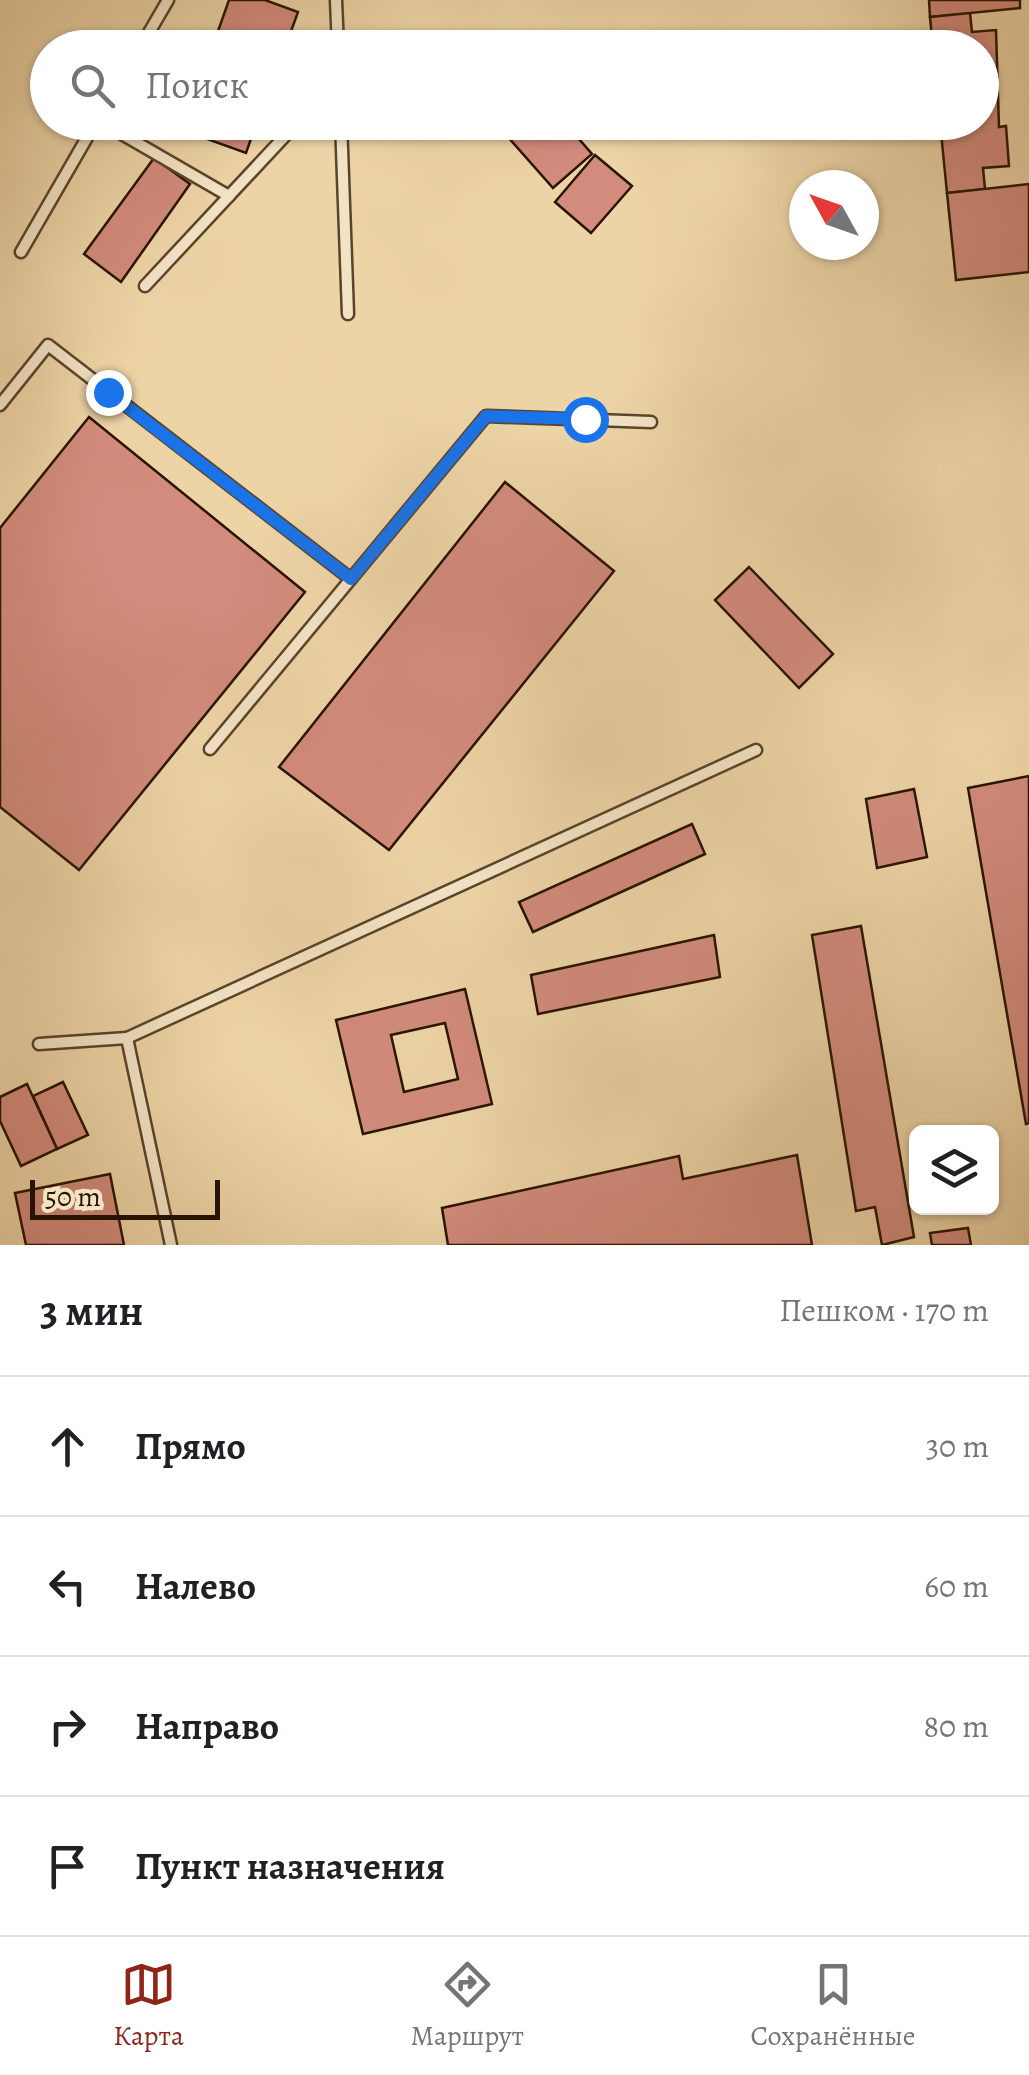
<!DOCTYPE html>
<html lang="ru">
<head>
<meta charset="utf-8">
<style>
  body { margin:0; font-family:Alegreya,serif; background:#f6f6f6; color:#202124 }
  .controls { position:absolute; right:30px; bottom:30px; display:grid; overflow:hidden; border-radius:15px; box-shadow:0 2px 8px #0004 }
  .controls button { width:90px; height:90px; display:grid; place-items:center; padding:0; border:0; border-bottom:2px solid #e0e0e0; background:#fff; color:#202124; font:50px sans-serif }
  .compass { position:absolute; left:789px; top:170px; width:90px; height:90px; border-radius:50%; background:#fff; box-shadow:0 2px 8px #0004; rotate:310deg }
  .scale { position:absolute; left:30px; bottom:25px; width:190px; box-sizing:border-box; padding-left:10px; border:5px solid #291401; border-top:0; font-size:28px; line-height:35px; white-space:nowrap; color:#291401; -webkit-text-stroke:8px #f3e3c5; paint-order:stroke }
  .stop { position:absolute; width:30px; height:30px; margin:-22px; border:8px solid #1a73e8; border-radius:50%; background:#fff }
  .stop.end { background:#1a73e8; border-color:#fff; box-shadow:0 2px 10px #0008 }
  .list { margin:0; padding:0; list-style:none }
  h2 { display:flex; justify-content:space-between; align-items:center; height:130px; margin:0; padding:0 40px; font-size:42px }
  h2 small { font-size:32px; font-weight:400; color:#757577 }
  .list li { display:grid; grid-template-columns:65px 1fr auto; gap:30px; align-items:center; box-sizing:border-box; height:140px; padding:0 40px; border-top:2px solid #e0e0e0 }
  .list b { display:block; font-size:38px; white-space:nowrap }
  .list em { font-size:32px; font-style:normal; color:#757577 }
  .icon { flex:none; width:55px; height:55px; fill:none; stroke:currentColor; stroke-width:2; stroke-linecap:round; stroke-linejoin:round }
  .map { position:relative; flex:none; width:1029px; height:1245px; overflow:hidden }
  .search { position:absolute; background:#fff; box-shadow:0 2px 8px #0004; left:30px; right:30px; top:30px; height:110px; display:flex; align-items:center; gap:25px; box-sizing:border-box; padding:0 35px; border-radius:55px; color:#757577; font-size:38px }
  .sheet { height:690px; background:#fff }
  nav { display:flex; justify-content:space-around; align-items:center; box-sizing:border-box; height:140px; border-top:2px solid #e0e0e0; background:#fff; font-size:28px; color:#757577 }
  nav a { display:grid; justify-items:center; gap:5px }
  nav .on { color:#8f2418 }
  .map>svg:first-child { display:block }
</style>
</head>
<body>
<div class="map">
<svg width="1029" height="1245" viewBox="0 0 1029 1245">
  <rect width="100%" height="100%" fill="#edd4a6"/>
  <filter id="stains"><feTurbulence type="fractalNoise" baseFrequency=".002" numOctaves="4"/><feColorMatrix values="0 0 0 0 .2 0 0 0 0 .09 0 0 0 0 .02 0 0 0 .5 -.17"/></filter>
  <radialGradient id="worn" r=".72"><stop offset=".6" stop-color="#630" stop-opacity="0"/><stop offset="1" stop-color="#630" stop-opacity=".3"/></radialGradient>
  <g fill="#d28b7c" stroke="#291401" stroke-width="2.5" fill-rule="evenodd">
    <path d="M 229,0 L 265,0 L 298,12 L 285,48 L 212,48 Z"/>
    <path d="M 929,0 L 1020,0 L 1020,8 L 930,17 Z"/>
    <path d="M 970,13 L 972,32 L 996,30 L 999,127 L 1006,126 L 1009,166 L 983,168 L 985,189 L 947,193 L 940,122 L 982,122 L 982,48 L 933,48 L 930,17 Z"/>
    <path d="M 185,122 L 257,122 L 246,153 L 182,130 Z"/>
    <path d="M 525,122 L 564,122 L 592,154 L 553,188 L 508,137 Z"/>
    <path d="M 595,155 L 632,186 L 591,233 L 555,202 Z"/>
    <path d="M 154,158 L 190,184 L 121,282 L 84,254 Z"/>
    <path d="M 1029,184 L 1029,272 L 956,280 L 947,193 Z"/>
    <path d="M 89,417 L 305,592 L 79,870 L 0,807 L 0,528 Z"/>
    <path d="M 505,482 L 614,571 L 389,850 L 279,767 Z"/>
    <path d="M 749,567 L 833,654 L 799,688 L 715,600 Z"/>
    <path d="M 1029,776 L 1029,1123 L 1026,1124 L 968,788 Z"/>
    <path d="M 914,789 L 927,857 L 877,868 L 866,799 Z"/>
    <path d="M 692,824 L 705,854 L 533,932 L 519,902 Z"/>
    <path d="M 861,926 L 914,1237 L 882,1245 L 875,1207 L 856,1211 L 812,935 Z"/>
    <path d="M 714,935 L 720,977 L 538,1014 L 531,975 Z"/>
    <path d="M 465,989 L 492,1104 L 363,1134 L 336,1020 ZM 445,1023 L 458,1079 L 404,1092 L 391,1035 Z"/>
    <path d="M 63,1082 L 88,1135 L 57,1149 L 33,1096 Z"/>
    <path d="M 27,1084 L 57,1149 L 21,1166 L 0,1121 L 0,1097 Z"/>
    <path d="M 797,1155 L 812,1245 L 448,1245 L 442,1208 L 679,1156 L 683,1179 Z"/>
    <path d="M 110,1174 L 124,1245 L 26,1245 L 15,1193 Z"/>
    <path d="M 968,1228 L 971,1245 L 932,1245 L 930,1233 Z"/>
  </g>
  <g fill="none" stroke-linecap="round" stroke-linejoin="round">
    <defs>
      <g id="service">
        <path d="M 336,0 L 338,48"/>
        <path d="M 140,48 L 168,0"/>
        <path d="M 101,122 L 229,196"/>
        <path d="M 341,122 L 348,314"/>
        <path d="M 21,252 L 96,122"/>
        <path d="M 145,286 L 298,122"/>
        <path d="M 0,405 L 48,345 L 351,579"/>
        <path d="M 210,749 L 486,416 L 651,422"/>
        <path d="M 127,1038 L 756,750"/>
        <path d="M 39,1044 L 127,1038 L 171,1245"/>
      </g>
    </defs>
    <use href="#service" stroke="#5a442a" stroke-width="15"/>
    <use href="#service" stroke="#f3e3c5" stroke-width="10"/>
  </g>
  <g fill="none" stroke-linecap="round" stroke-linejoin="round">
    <path stroke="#1a73e8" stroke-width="12" d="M 108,392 L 351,579 L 486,416 L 585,419"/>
  </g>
  <rect width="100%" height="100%" filter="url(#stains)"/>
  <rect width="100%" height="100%" fill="url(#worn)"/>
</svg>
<div class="controls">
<button><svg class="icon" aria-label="layers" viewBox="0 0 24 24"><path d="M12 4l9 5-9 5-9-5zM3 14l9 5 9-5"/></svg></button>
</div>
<svg class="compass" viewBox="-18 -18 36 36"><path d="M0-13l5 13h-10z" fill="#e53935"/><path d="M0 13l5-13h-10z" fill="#757577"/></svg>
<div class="scale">50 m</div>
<div class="stop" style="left:585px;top:419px"></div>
<div class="stop end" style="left:108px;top:392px"></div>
<div class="search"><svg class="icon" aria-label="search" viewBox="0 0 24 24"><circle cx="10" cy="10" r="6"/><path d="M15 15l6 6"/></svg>Поиск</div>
</div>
<section class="sheet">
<h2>3 мин<small>Пешком · 170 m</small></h2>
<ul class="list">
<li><svg class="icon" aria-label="ahead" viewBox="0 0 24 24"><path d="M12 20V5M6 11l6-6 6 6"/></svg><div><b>Прямо</b></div><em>30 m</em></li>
<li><svg class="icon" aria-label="left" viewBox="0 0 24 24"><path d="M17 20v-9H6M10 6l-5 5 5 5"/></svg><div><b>Налево</b></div><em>60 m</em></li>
<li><svg class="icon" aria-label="right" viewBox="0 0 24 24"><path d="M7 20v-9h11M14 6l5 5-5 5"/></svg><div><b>Направо</b></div><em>80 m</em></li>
<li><svg class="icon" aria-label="arrive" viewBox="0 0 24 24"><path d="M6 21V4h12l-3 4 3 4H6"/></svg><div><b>Пункт назначения</b></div></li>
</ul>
</section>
<nav>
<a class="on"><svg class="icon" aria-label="map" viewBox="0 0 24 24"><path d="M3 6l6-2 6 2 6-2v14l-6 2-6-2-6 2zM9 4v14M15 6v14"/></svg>Карта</a>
<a><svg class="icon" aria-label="directions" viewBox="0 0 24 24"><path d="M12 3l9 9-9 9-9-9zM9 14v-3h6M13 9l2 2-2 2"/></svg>Маршрут</a>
<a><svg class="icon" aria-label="saved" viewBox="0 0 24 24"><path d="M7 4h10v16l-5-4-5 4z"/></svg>Сохранённые</a>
</nav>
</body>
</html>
